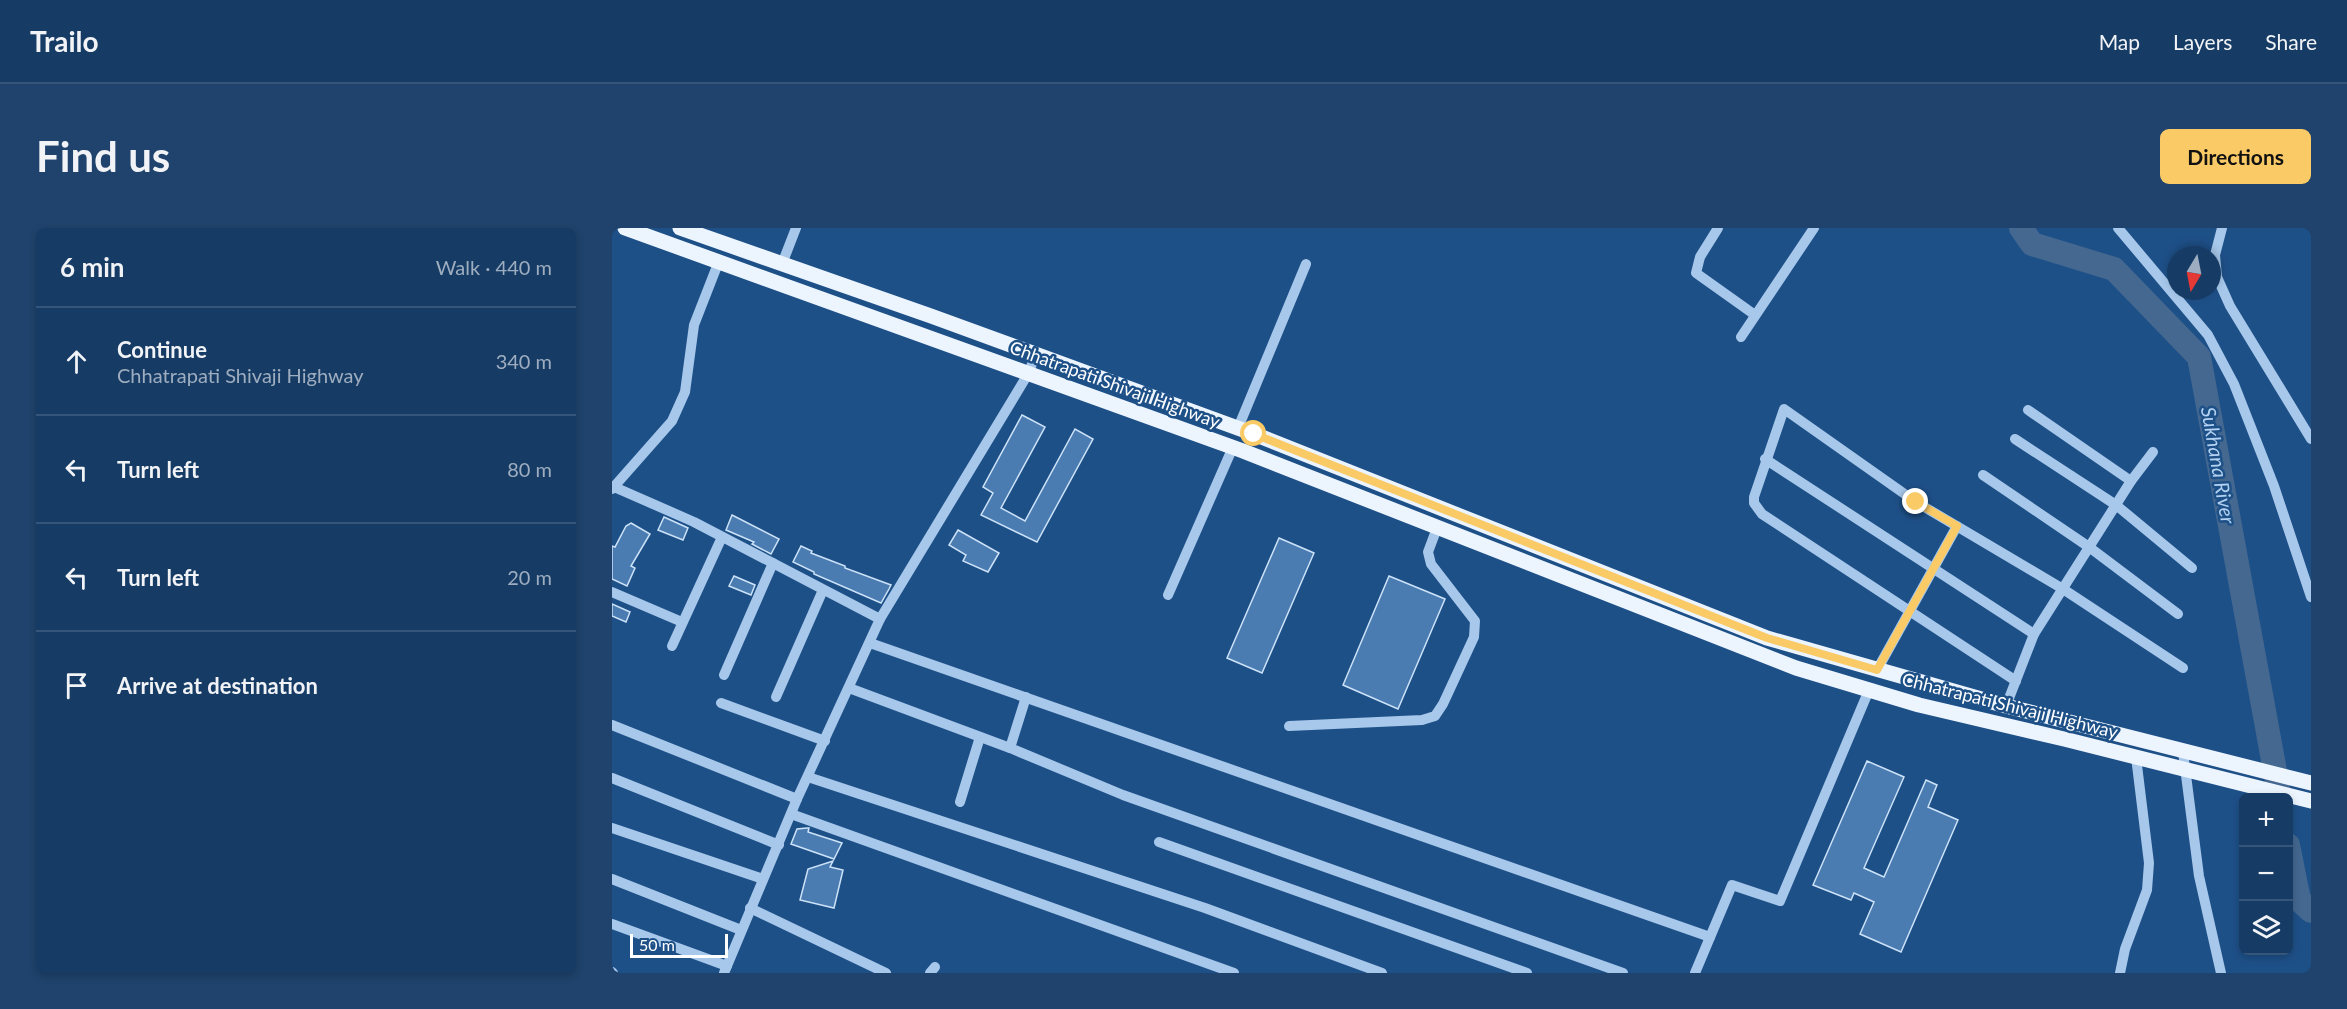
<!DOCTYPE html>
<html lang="en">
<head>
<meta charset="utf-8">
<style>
  body { margin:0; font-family:Lato,sans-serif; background:#1f436c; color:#f1f3f6 }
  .controls { position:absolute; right:18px; bottom:18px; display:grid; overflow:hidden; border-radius:9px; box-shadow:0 3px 9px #0003 }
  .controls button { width:54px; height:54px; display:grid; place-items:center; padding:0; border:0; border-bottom:2px solid #35567a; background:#163c66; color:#f1f3f6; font:30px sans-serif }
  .compass { position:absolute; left:1555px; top:18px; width:54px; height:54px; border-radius:50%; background:#163c66; box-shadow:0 3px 9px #0003; rotate:190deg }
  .scale { position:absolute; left:18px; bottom:15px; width:98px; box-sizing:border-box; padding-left:6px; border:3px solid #fff; border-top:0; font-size:16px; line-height:21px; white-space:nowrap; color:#fff; -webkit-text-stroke:4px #1e5088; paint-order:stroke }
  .stop { position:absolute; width:18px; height:18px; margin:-14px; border:4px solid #faca66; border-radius:50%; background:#fff }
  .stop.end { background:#faca66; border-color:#fff; box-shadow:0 2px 6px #0008 }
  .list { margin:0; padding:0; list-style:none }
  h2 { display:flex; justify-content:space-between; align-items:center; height:78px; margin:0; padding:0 24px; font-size:26px }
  h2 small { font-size:20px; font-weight:400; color:#9eadbf }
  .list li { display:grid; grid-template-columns:39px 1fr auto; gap:18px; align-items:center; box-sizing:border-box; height:108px; padding:0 24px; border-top:2px solid #35567a }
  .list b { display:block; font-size:22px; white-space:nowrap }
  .list p { margin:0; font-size:20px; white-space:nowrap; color:#9eadbf }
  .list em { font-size:20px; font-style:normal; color:#9eadbf }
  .icon { flex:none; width:33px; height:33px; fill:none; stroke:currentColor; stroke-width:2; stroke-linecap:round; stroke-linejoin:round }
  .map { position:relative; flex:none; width:1699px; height:745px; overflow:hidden; border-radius:9px }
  header { display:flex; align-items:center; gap:36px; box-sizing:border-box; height:84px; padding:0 30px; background:#163c66; border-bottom:2px solid #35567a }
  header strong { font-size:28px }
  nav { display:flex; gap:33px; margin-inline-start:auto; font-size:21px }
  .intro { display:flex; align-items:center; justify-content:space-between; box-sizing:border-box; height:144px; padding:0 36px }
  h1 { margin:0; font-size:42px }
  .button { padding:15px 27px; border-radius:9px; background:#faca66; color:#111; font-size:21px; font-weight:700 }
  main { display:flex; gap:36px; padding:0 36px }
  aside { flex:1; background:#163c66; border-radius:9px; box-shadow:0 3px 9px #0003 }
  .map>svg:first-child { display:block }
</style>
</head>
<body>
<header>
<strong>Trailo</strong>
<nav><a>Map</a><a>Layers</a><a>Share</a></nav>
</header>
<div class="intro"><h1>Find us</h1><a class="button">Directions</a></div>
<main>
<aside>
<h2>6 min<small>Walk · 440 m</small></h2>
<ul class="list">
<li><svg class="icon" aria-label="ahead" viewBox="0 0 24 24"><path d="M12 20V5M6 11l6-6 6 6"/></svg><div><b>Continue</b><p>Chhatrapati Shivaji Highway</p></div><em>340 m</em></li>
<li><svg class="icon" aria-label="left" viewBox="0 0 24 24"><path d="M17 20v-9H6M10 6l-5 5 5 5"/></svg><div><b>Turn left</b></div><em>80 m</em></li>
<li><svg class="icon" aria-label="left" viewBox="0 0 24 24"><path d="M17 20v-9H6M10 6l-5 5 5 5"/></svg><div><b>Turn left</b></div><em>20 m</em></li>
<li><svg class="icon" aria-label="arrive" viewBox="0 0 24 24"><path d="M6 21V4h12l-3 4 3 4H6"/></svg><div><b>Arrive at destination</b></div></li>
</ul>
</aside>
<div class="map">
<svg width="1699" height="745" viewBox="0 0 1699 745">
  <rect width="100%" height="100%" fill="#1e5088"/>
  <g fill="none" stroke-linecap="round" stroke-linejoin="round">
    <g stroke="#446890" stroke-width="24">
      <path d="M 1409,0 L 1420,16 L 1502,41 L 1587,129 L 1668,570"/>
      <path d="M 1676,617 L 1687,672 L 1699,683"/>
    </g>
  </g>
  <g fill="#4a7cb2" stroke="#cce2f8" stroke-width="1.5">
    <path d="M 410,187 L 433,199 L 389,280 L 413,293 L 463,201 L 481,211 L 425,314 L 369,287 L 381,265 L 371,259 Z"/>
    <path d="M 120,287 L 167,311 L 159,326 L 140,316 L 142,314 L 114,302 Z"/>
    <path d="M 52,289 L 76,300 L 71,312 L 46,302 Z"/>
    <path d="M 19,295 L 38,306 L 19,338 L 23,340 L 15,358 L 0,351 L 0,318 L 3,319 L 14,298 Z"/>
    <path d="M 346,302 L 387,325 L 376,344 L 351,333 L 354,327 L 337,317 Z"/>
    <path d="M 667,310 L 702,325 L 650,445 L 615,430 Z"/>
    <path d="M 189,318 L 200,323 L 199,325 L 233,338 L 233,340 L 279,357 L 277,361 L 269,375 L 202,346 L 202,344 L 181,334 Z"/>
    <path d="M 122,348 L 143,357 L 139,367 L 117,358 Z"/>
    <path d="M 777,348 L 833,371 L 786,481 L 731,457 Z"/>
    <path d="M 0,376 L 18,384 L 14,394 L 0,388 Z"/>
    <path d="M 1255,533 L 1292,549 L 1252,640 L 1272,649 L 1314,552 L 1325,557 L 1316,579 L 1346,592 L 1289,724 L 1248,706 L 1262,674 L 1242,665 L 1239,672 L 1201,657 Z"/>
    <path d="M 195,600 L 197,600 L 196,604 L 230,615 L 222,631 L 179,616 L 185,601 Z"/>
    <path d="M 221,633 L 218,639 L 231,642 L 222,680 L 188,672 L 196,641 Z"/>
  </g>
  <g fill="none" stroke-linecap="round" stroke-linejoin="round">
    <g stroke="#a7c8eb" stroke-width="10">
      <path d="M 1106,0 L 1088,29 L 1084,45 L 1143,87"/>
      <path d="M 1506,0 L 1596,107 L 1622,156 L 1662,258 L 1699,369"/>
      <path d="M 1610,0 L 1603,27 L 1605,49 L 1618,78 L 1699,211"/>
      <path d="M 170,36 L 184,0"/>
      <path d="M 1129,109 L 1202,0"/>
      <path d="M 1416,182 L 1519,253"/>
      <path d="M 626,200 L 694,36"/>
      <path d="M 1403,211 L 1504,277 L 1580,340"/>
      <path d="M 1153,231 L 1422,406"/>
      <path d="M 1371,247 L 1477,319 L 1566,386"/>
      <path d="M 0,258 L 82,294 L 268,391"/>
      <path d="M 0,261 L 60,193 L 73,164 L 82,97 L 107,33"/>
      <path d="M 0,364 L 70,394"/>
      <path d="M 556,367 L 621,219"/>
      <path d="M 258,415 L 1098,709"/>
      <path d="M 60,418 L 110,309"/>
      <path d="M 1265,442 L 1345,298"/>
      <path d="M 112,447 L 161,335"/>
      <path d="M 1404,453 L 1150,286 L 1142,275 L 1142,269 L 1172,181 L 1304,274 L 1451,361 L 1571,440"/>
      <path d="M 237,460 L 398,520 L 511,567 L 1011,745"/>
      <path d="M 164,469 L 211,362"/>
      <path d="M 109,475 L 213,513"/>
      <path d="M 1394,478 L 1422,406 L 1519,253 L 1541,224"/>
      <path d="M 0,497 L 185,571"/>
      <path d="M 677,498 L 810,492 L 823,488 L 831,476 L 862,409 L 863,393 L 819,336 L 816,324 L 825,300"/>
      <path d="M 398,520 L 414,469"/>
      <path d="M 1571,524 L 1587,648 L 1609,745"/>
      <path d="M 196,549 L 593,680 L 770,745"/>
      <path d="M 0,550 L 167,617"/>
      <path d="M 348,574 L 368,509"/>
      <path d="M 179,586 L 622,745"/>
      <path d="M 0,600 L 151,651"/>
      <path d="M 547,614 L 915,745"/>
      <path d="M 0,651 L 129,702"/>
      <path d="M 138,680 L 274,745"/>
      <path d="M 0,696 L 115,738"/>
      <path d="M 0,744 L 1,745"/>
      <path d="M 112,745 L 185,571 L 268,391 L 416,146 L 424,126"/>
      <path d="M 318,745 L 323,739"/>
      <path d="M 1083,745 L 1120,657 L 1168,673 L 1257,462"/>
      <path d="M 1508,745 L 1513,721 L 1535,662 L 1537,635 L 1524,529"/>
    </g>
    <g stroke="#ecf4fe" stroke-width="15">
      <path d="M 13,0 L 631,223 L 1184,440 L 1307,477 L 1452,511 L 1699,573"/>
      <path d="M 68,0 L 319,88 L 642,206 L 1155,410 L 1394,478 L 1699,555"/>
    </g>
  </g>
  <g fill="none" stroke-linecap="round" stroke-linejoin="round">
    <path stroke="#faca66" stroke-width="8" d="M 642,206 L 1155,410 L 1265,442 L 1345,298 L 1304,274"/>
  </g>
  <g text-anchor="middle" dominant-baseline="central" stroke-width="5" stroke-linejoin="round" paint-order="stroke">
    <g font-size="18" fill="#fff" stroke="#1e5088">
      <text transform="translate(503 156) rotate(20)">Chhatrapati Shivaji Highway</text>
      <text transform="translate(1398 477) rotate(14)">Chhatrapati Shivaji Highway</text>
    </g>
    <g font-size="20" font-style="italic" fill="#b3d2f2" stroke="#1e5088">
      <text transform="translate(1607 237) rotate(80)">Sukhana River</text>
    </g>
  </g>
</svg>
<div class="controls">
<button>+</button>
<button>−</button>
<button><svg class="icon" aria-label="layers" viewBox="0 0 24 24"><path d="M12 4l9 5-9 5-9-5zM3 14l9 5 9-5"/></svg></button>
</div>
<svg class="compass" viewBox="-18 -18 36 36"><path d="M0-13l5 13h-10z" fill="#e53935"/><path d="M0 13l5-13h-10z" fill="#9eadbf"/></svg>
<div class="scale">50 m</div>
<div class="stop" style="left:642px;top:206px"></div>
<div class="stop end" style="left:1304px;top:274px"></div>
</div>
</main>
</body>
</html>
